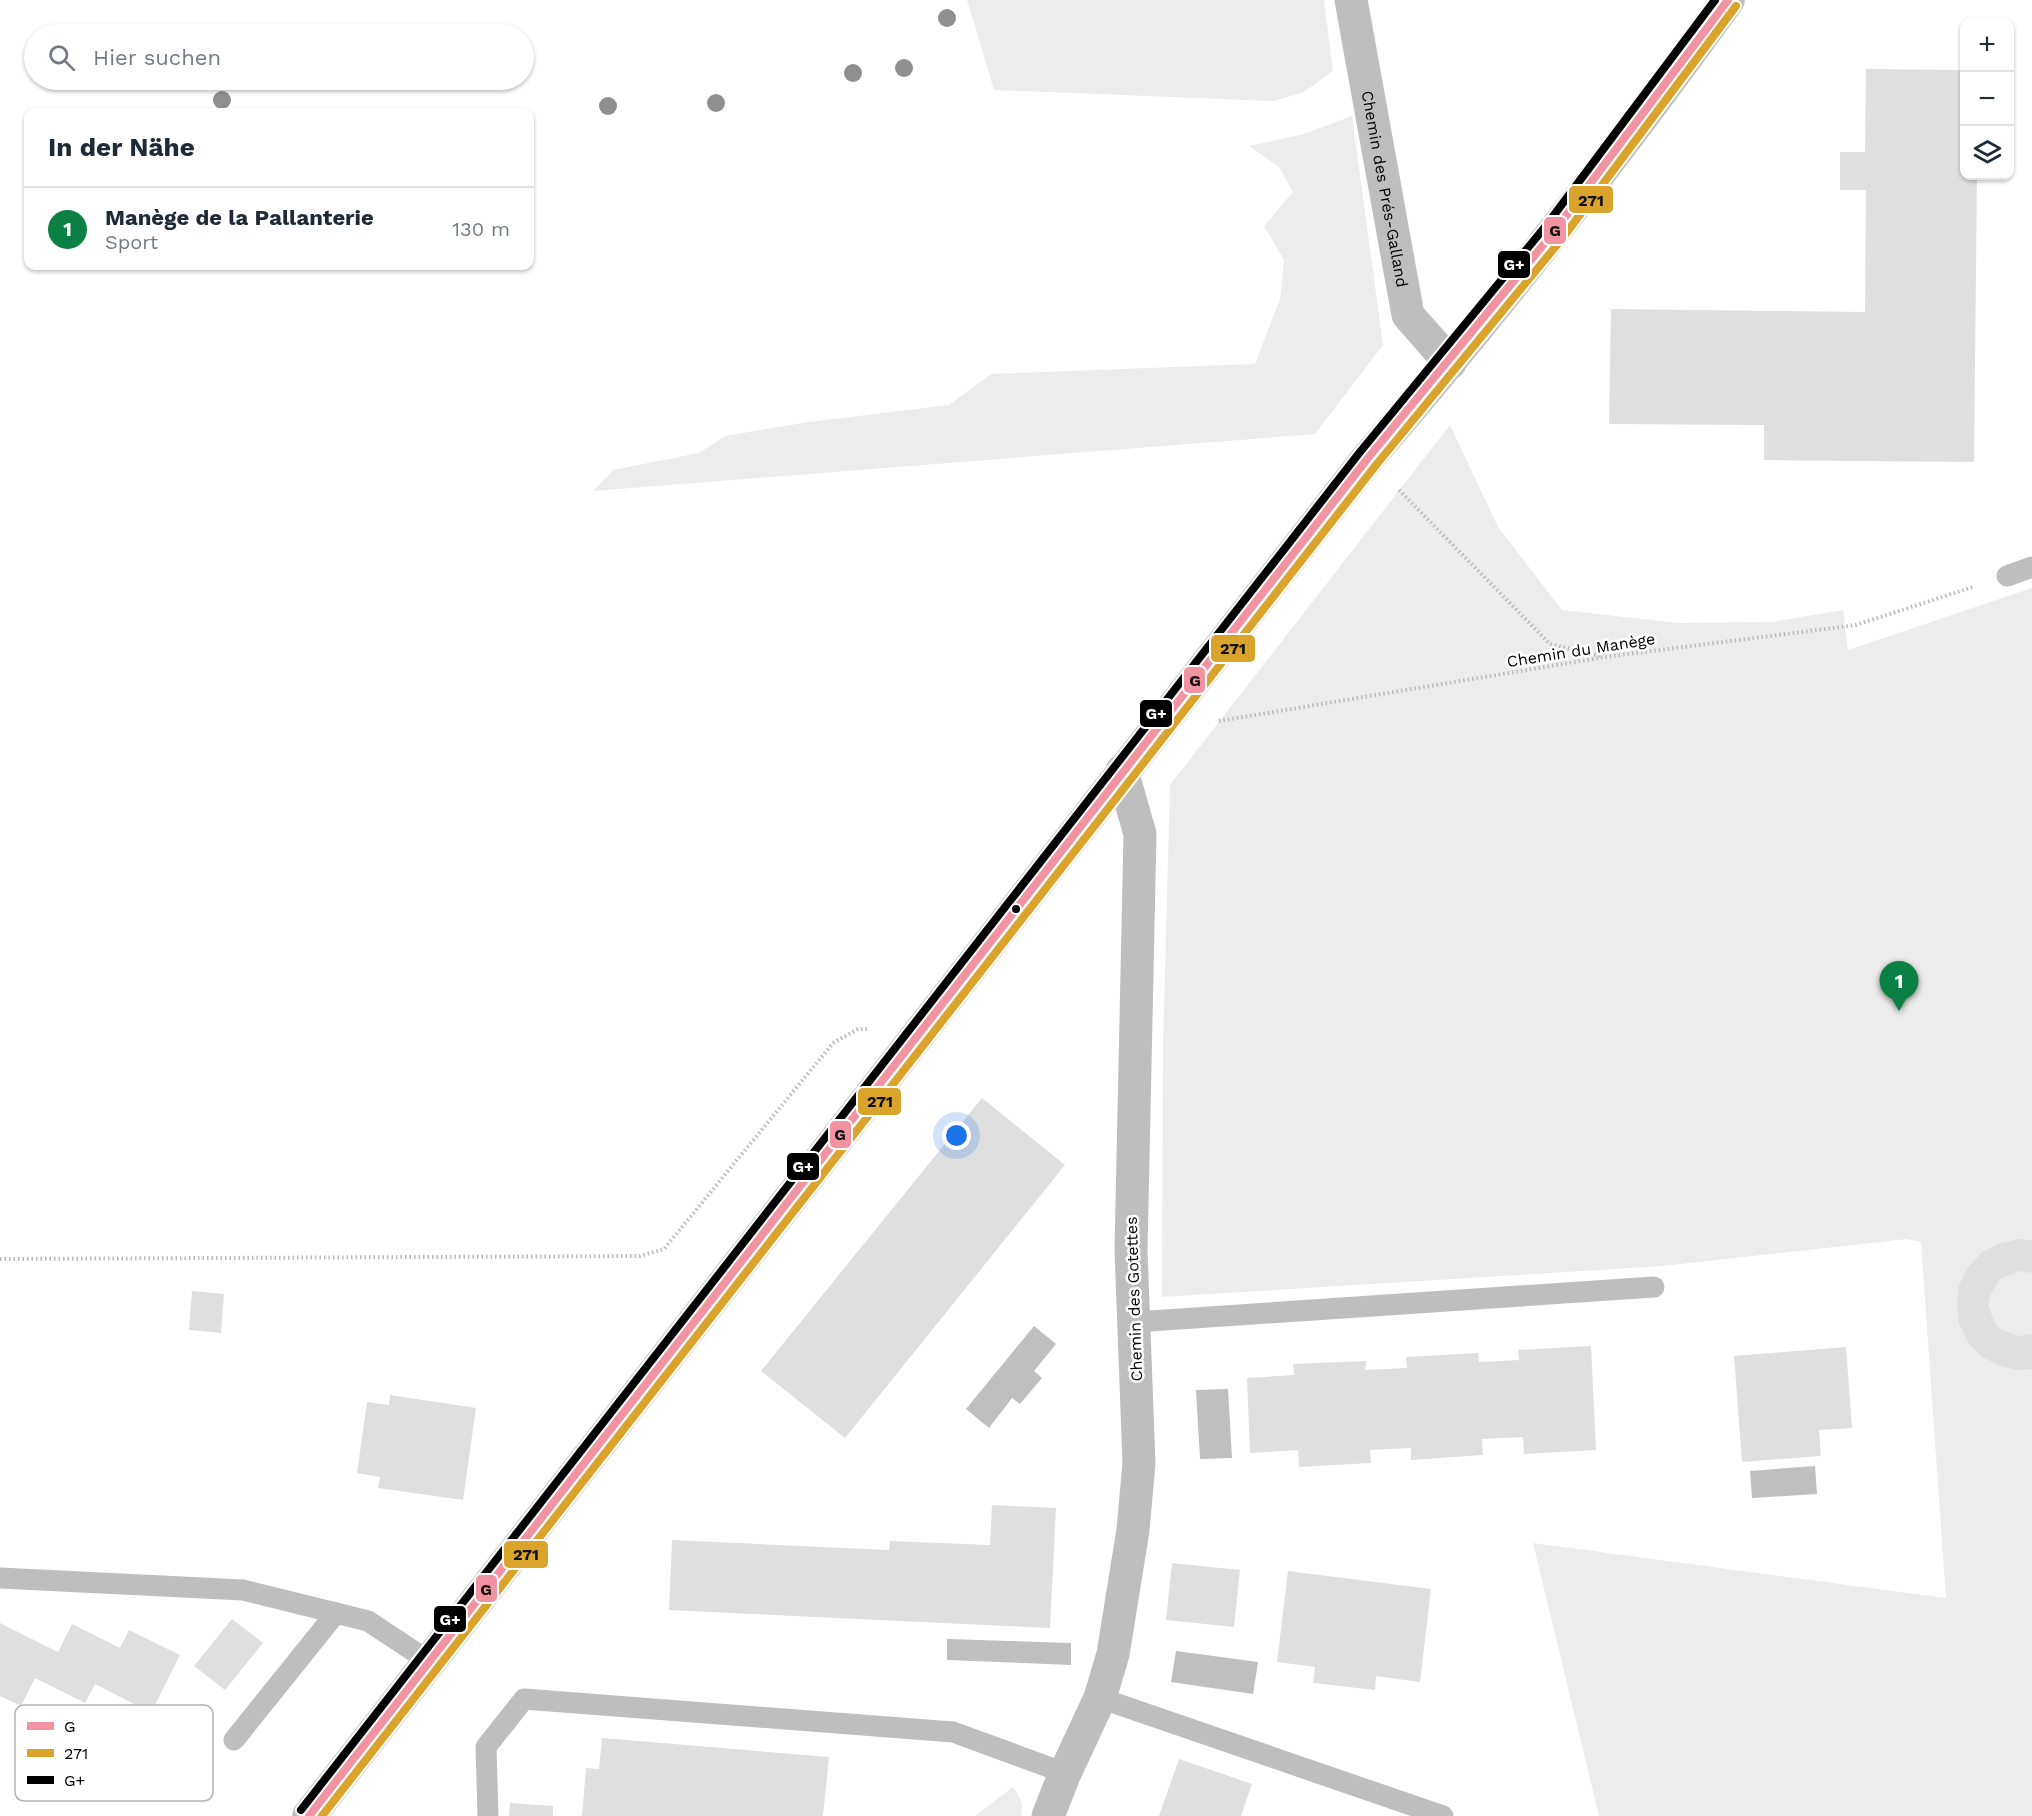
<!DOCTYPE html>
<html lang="de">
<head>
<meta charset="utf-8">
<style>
  body { margin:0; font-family:"Work Sans",sans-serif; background:#f6f6f7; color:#1f2937 }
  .controls { position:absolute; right:18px; top:18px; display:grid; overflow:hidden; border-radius:12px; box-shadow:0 2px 4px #0004 }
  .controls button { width:54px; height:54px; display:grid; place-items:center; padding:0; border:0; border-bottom:2px solid #e0e1e3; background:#fff; color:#1f2937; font:30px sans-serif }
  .you { position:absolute; left:957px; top:1136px; width:21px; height:21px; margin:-15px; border:4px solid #fff; border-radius:50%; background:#1a73e8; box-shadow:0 0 0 9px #1a73e833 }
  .badge { display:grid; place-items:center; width:39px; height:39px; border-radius:50%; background:#0b8043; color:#fff; font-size:20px; font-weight:700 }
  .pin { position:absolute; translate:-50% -50px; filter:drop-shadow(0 2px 3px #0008) }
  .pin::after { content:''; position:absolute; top:32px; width:21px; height:18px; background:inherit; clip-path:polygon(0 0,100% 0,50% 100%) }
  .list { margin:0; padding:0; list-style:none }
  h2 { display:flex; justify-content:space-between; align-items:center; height:78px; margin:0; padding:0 24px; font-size:26px }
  h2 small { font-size:20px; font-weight:400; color:#747a83 }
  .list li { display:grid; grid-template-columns:39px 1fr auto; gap:18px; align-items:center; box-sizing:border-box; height:84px; padding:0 24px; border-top:2px solid #e0e1e3 }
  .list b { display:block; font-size:22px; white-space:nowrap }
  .list p { margin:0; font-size:20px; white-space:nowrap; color:#747a83 }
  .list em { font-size:20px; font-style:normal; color:#747a83 }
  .icon { flex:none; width:33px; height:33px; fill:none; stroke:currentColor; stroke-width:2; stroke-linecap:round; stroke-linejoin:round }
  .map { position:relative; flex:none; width:2032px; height:1816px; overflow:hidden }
  .search { position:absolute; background:#fff; box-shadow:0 2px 4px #0004; left:24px; top:24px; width:510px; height:66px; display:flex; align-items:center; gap:15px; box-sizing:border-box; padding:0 21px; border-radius:33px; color:#747a83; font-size:22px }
  .panel { position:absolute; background:#fff; box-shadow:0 2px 4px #0004; left:24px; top:108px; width:510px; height:162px; border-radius:12px }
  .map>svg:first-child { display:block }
</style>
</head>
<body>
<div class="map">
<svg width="2032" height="1816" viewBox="0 0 2032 1816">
  <rect width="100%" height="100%" fill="#fff"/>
  <g fill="#ececec">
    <path d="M 967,0 L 1324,0 L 1333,71 L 1304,92 L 1274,101 L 994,90 Z"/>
    <path d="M 1352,116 L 1383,345 L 1315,434 L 593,491 L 613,470 L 699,453 L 725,436 L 809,422 L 949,405 L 991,374 L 1255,364 L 1280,299 L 1284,260 L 1264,226 L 1293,192 L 1279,167 L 1249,146 L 1304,134 Z"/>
    <path d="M 1450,425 L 1498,527 L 1562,610 L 1678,623 L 1771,622 L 1843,610 L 1848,650 L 2032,588 L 2032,1816 L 1599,1816 L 1533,1543 L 1946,1598 L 1921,1242 L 1907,1239 L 1663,1266 L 1162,1297 L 1163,1048 L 1170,785 Z"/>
    <path d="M 1013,1787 C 1020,1797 1024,1804 1021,1816 L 975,1816 Z"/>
  </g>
  <g fill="#bfbfbf">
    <path d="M 1034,1326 L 1056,1344 L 1034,1371 L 1042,1378 L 1020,1404 L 1012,1398 L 989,1428 L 966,1409 Z"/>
    <path d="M 1228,1389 L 1232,1458 L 1200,1459 L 1196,1390 Z"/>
    <path d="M 1815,1466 L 1817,1494 L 1752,1498 L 1750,1471 Z"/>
    <path d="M 947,1639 L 1071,1643 L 1071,1665 L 947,1660 Z"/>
    <path d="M 1176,1651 L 1258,1662 L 1253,1694 L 1171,1682 Z"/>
  </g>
  <g fill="#dfdfdf">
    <path d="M 1866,69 L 1964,70 L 1964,176 L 1977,176 L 1974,462 L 1764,460 L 1764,425 L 1609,424 L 1611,309 L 1865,312 L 1866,190 L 1840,190 L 1840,152 L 1865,152 Z"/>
    <path d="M 982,1098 L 1065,1165 L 845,1438 L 761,1371 Z"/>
    <path d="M 2018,1239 L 2032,1240 L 2032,1273 L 2018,1271 L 2000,1279 L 1990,1295 L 1988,1305 L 1994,1321 L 2000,1329 L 2019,1336 L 2032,1334 L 2032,1369 L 2018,1370 L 2000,1366 L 1982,1357 L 1968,1342 L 1959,1323 L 1957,1306 L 1959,1285 L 1967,1269 L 1981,1253 L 1998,1244 Z"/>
    <path d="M 192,1291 L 224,1294 L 221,1333 L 189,1330 Z"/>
    <path d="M 1591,1346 L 1596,1450 L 1524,1454 L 1523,1437 L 1482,1439 L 1483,1455 L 1411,1460 L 1411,1448 L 1370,1450 L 1371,1463 L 1299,1467 L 1298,1450 L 1250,1453 L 1247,1378 L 1294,1375 L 1293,1364 L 1366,1361 L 1365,1370 L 1407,1368 L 1406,1357 L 1478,1353 L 1479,1362 L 1519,1360 L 1518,1350 Z"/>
    <path d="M 1846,1347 L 1852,1428 L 1819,1430 L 1821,1456 L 1742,1462 L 1734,1356 Z"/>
    <path d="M 390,1395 L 476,1408 L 463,1500 L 378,1488 L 380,1477 L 357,1473 L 367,1402 L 389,1405 Z"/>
    <path d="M 992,1505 L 1056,1508 L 1050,1628 L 669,1610 L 672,1540 L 889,1550 L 890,1541 L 990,1545 Z"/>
    <path d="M 1172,1563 L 1240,1570 L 1234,1627 L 1166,1620 Z"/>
    <path d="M 1288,1571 L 1431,1589 L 1420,1682 L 1376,1676 L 1375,1690 L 1313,1683 L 1315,1667 L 1277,1662 Z"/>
    <path d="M 232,1619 L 263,1643 L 225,1690 L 194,1666 Z"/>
    <path d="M 0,1623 L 58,1652 L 72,1624 L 120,1648 L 129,1630 L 180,1655 L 151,1713 L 95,1684 L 85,1703 L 35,1678 L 21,1706 L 0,1696 Z"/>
    <path d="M 602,1738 L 829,1757 L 823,1816 L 582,1816 L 586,1768 L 599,1769 Z"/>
    <path d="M 1179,1759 L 1252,1784 L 1241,1816 L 1159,1816 Z"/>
    <path d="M 510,1803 L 553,1806 L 553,1816 L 509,1816 Z"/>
  </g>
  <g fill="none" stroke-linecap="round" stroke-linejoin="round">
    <defs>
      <path id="primary" d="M 309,1816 L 1368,458 C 1495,311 1614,158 1728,0"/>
    </defs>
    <use href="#primary" stroke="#dbdbdb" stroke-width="34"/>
    <g stroke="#b9b9b9" stroke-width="4" stroke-dasharray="1.5 3" stroke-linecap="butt">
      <path d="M 1399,490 L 1550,644 L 1601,656"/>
      <path d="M 1219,721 L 1605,657 L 1856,625 L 1973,587"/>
      <path d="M 0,1259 L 640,1256 L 664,1249 L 833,1043 L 858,1029 L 867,1029"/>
    </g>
    <g stroke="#bebebe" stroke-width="21">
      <path d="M 2007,576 L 2032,567"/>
      <path d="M 1135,1322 L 1654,1287"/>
      <path d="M 0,1578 L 243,1590 L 336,1613"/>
      <path d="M 1100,1698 L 1443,1816"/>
      <path d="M 234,1740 L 336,1613 L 368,1621 L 430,1662"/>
      <path d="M 488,1816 L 486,1747 L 524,1699 L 953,1732 L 1065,1773"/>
    </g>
    <g stroke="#bebebe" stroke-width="33">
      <path id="s1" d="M 1351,0 L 1408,315 L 1450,363"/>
      <path d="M 1048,1816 L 1065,1773 L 1100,1698 L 1113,1654 L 1133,1530 L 1139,1463 L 1131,1250 L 1140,834 L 1122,771"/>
    </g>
    <use href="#primary" stroke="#bebebe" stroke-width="33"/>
    <defs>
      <path id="bus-1" d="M 309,1816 L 1368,458 L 1553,233 L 1728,0"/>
      <path id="bus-2" d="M 322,1816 L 1376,465 L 1561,240 L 1736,6"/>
      <path id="bus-3" d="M 301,1810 L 1360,452 L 1545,227 L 1715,0"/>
    </defs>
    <use href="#bus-1" stroke="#fff" stroke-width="12"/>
    <use href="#bus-2" stroke="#fff" stroke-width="12"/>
    <use href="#bus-3" stroke="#fff" stroke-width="12"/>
    <use href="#bus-1" stroke="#f293a2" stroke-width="8"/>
    <use href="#bus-2" stroke="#d9a32c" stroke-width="8"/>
    <use href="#bus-3" stroke="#000" stroke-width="8"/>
  </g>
  <g fill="#8f8f8f">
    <circle cx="947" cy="18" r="9"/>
    <circle cx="904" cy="68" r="9"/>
    <circle cx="853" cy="73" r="9"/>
    <circle cx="222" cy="100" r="9"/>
    <circle cx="716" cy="103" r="9"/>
    <circle cx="608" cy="106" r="9"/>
  </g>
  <circle fill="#000" stroke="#fff" stroke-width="2" cx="1016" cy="909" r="5"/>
  <g text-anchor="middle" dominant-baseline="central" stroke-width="5" stroke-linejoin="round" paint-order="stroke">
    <g font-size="16" fill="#000" stroke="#fff">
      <text stroke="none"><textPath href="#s1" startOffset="192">Chemin des Prés-Galland</textPath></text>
      <text transform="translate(1581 650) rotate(-9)">Chemin du Manège</text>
      <text transform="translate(1134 1299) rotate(-92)">Chemin des Gotettes</text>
    </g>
  </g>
  <rect x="15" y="1705" width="198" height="96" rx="9" fill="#fff" stroke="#b2b2b2" stroke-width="1.5"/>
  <rect x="27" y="1722" width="27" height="8" fill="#f293a2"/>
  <rect x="27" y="1749" width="27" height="8" fill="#d9a32c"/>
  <rect x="27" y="1776" width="27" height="8" fill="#000"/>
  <g font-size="16" fill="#000">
    <text x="64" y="1732">G</text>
    <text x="64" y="1759">271</text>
    <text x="64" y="1786">G+</text>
  </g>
  <g stroke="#fff" stroke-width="2">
    <rect x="1568" y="185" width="46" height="29" rx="6" fill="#d9a32c"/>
    <rect x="1543" y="216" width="24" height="29" rx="6" fill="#f293a2"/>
    <rect x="1497" y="250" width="34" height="29" rx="6" fill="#000"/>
    <rect x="1210" y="634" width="46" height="29" rx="6" fill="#d9a32c"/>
    <rect x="1183" y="666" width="23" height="28" rx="6" fill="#f293a2"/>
    <rect x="1139" y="699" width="34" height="29" rx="6" fill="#000"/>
    <rect x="857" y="1087" width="45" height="29" rx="6" fill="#d9a32c"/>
    <rect x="829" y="1120" width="23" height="29" rx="6" fill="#f293a2"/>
    <rect x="786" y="1152" width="34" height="29" rx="6" fill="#000"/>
    <rect x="503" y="1540" width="46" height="29" rx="6" fill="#d9a32c"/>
    <rect x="475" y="1574" width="23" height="29" rx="6" fill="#f293a2"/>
    <rect x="433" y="1605" width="34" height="28" rx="6" fill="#000"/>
  </g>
  <g font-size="16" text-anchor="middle" font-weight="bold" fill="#fff">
    <text x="1514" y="270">G+</text>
    <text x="1156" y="719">G+</text>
    <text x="803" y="1172">G+</text>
    <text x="450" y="1625">G+</text>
  </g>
  <g font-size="16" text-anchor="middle" font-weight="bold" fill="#111">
    <text x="1591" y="206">271</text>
    <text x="1555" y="236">G</text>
    <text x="1233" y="654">271</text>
    <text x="1195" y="686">G</text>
    <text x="880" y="1107">271</text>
    <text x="840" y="1140">G</text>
    <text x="526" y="1560">271</text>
    <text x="486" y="1595">G</text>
  </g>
</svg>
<div class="controls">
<button>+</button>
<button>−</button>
<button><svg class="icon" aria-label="layers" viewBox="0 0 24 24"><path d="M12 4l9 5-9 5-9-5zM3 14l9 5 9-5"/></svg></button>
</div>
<div class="you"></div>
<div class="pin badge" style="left:1899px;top:1011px">1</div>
<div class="search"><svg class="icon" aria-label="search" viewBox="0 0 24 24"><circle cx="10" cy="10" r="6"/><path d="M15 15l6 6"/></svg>Hier suchen</div>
<section class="panel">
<h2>In der Nähe<small></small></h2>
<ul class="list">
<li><span class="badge">1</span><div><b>Manège de la Pallanterie</b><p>Sport</p></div><em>130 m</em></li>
</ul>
</section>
</div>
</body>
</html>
